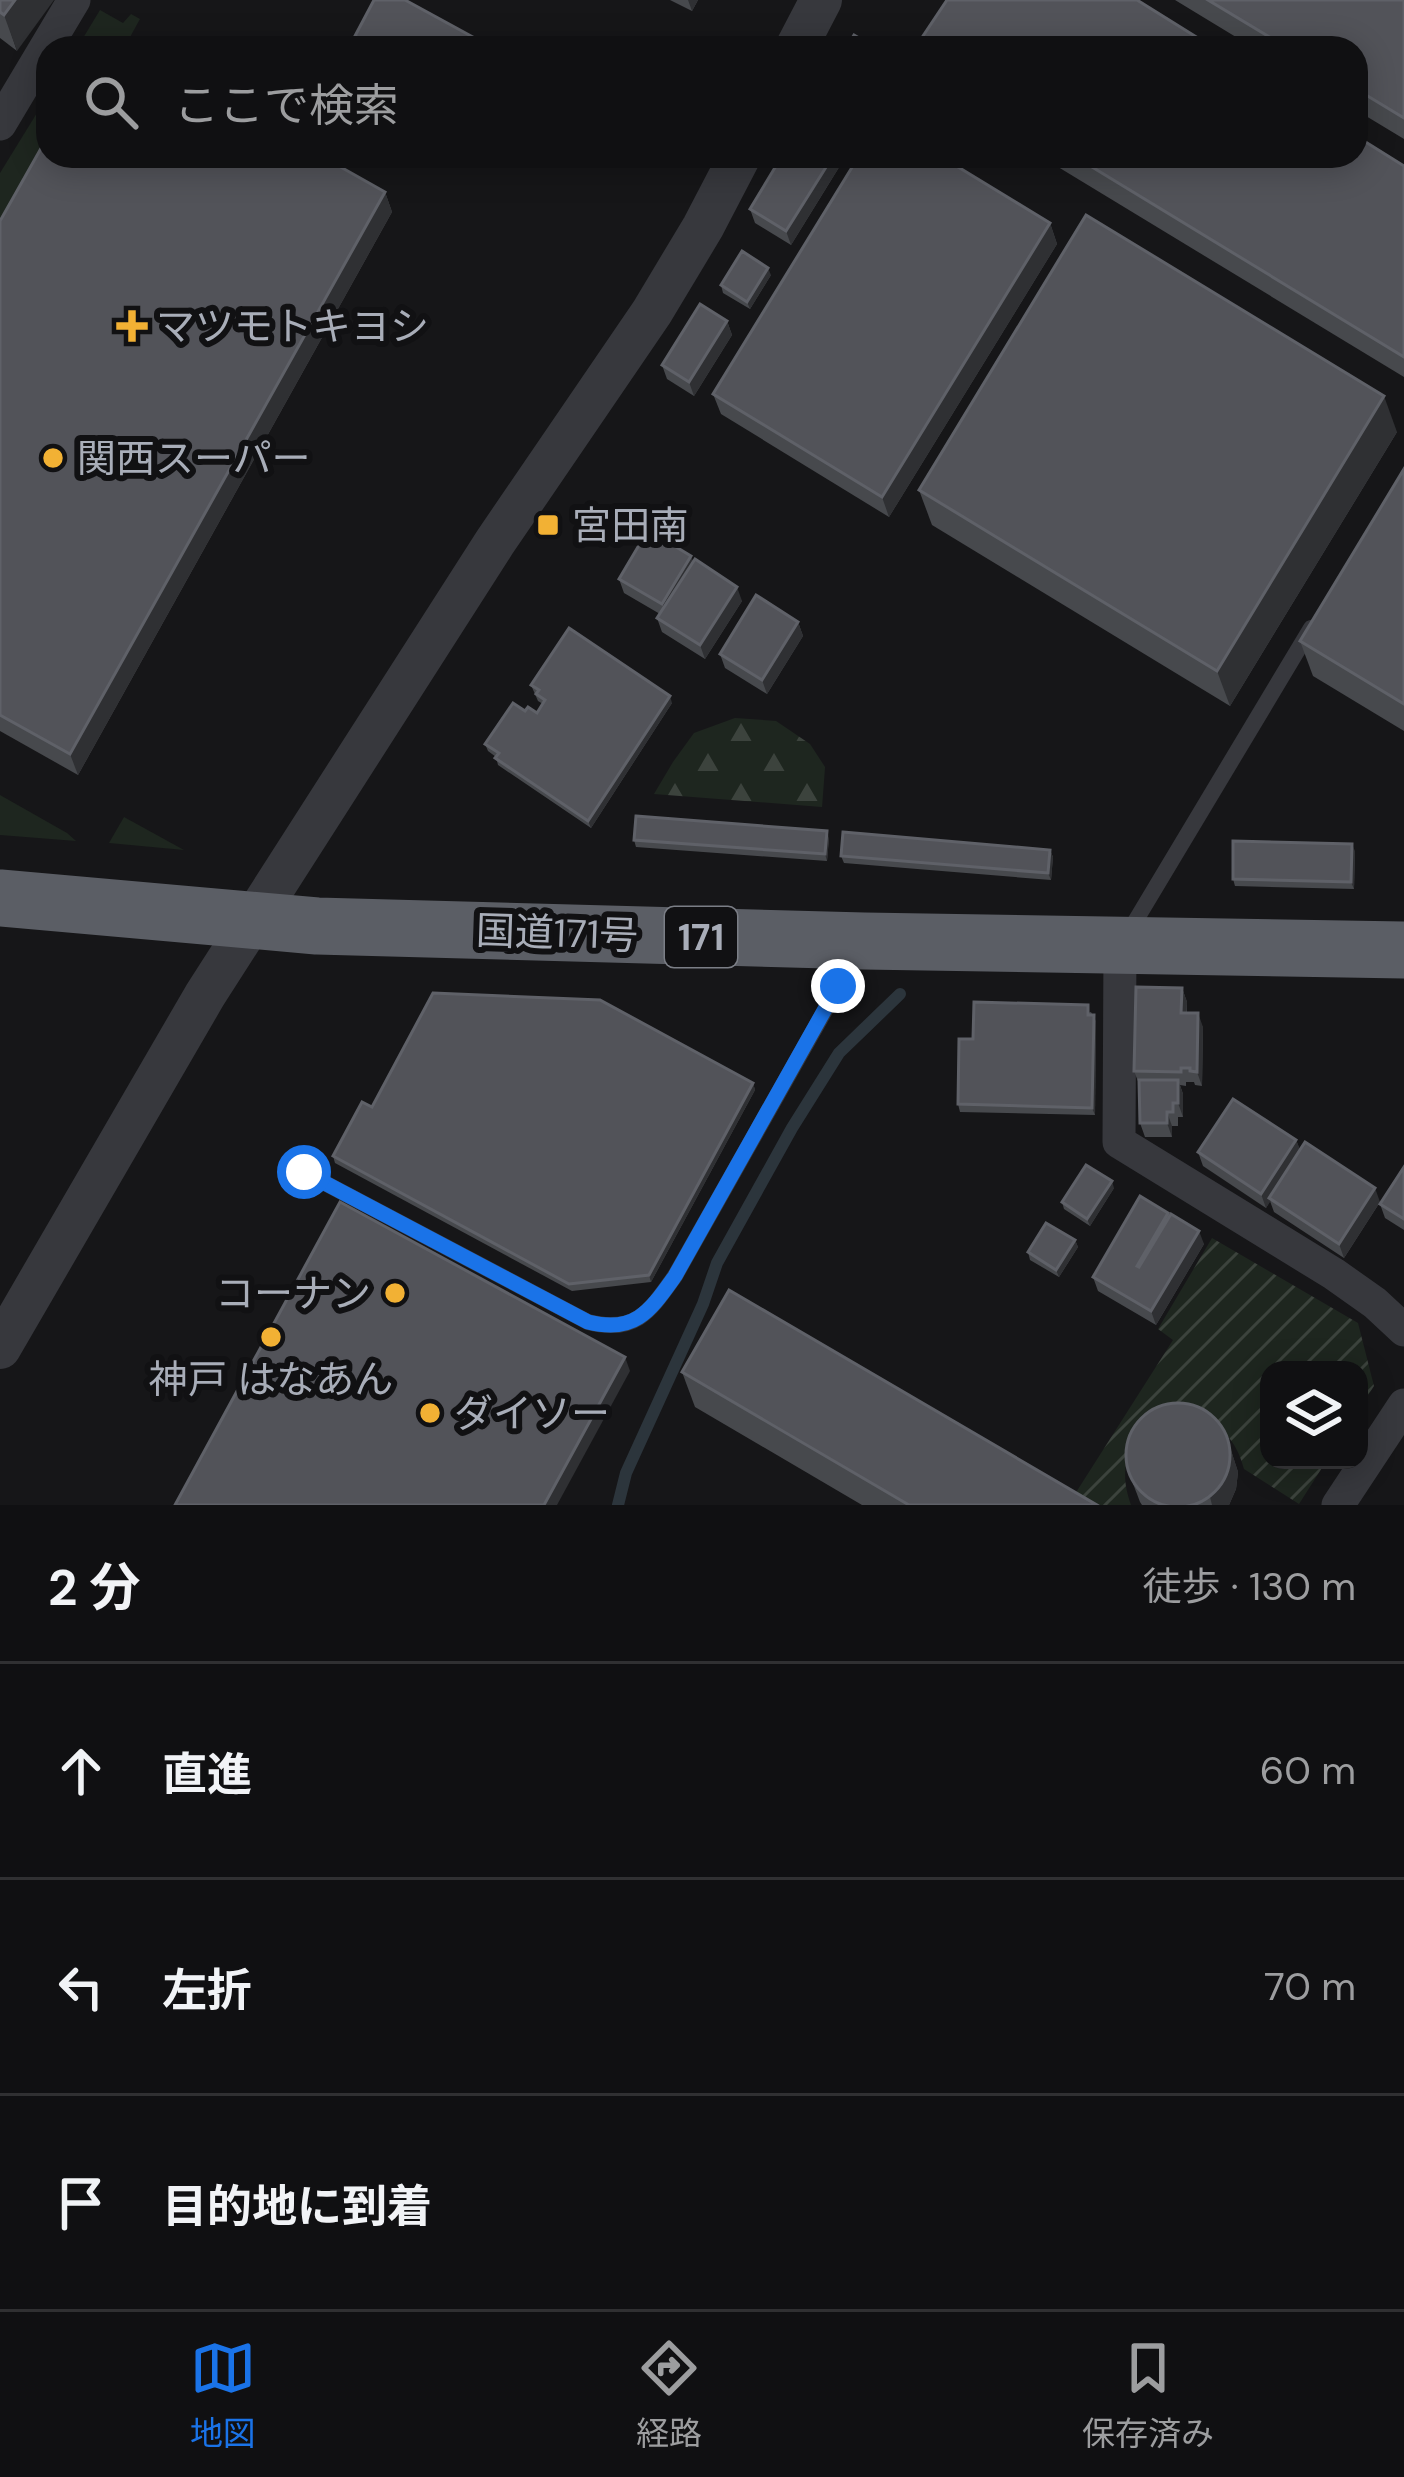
<!DOCTYPE html>
<html lang="ja">
<head>
<meta charset="utf-8">
<style>
  body { margin:0; font-family:"DM Sans","Noto Sans JP",sans-serif; background:#19191b; color:#f1f3f6 }
  .controls { position:absolute; right:36px; bottom:36px; display:grid; overflow:hidden; border-radius:24px; box-shadow:0 6px 30px #0003 }
  .controls button { width:108px; height:108px; display:grid; place-items:center; padding:0; border:0; border-bottom:3px solid #303032; background:#101012; color:#f1f3f6; font:60px sans-serif }
  .stop { position:absolute; width:36px; height:36px; margin:-27px; border:9px solid #1a73e8; border-radius:50%; background:#fff }
  .stop.end { background:#1a73e8; border-color:#fff; box-shadow:0 3px 12px #0008 }
  .list { margin:0; padding:0; list-style:none }
  h2 { display:flex; justify-content:space-between; align-items:center; height:156px; margin:0; padding:0 48px; font-size:51px }
  h2 small { font-size:39px; font-weight:400; color:#9c9d9f }
  .list li { display:grid; grid-template-columns:78px 1fr auto; gap:36px; align-items:center; box-sizing:border-box; height:216px; padding:0 48px; border-top:3px solid #303032 }
  .list b { display:block; font-size:45px; white-space:nowrap }
  .list em { font-size:39px; font-style:normal; color:#9c9d9f }
  .icon { flex:none; width:66px; height:66px; fill:none; stroke:currentColor; stroke-width:2; stroke-linecap:round; stroke-linejoin:round }
  .map { position:relative; flex:none; width:1404px; height:1505px; overflow:hidden }
  .search { position:absolute; background:#101012; box-shadow:0 6px 30px #0003; left:36px; right:36px; top:36px; height:132px; display:flex; align-items:center; gap:30px; box-sizing:border-box; padding:0 42px; border-radius:36px; color:#9c9d9f; font-size:45px }
  .sheet { height:804px; background:#101012 }
  nav { display:flex; justify-content:space-around; align-items:center; box-sizing:border-box; height:168px; border-top:3px solid #303032; background:#101012; font-size:33px; color:#9c9d9f }
  nav a { display:grid; justify-items:center; gap:6px }
  nav .on { color:#1a73e8 }
  .map>svg:first-child { display:block }
</style>
</head>
<body>
<div class="map">
<svg width="1404" height="1505" viewBox="0 0 1404 1505">
  <defs>
    <pattern id="forest-firs" width="22" height="20" patternUnits="userSpaceOnUse" patternTransform="scale(3)"><rect width="22" height="20" fill="#1e261f"/><path d="M5 1l3.5 6h-7zM16 11l3.5 6h-7z" fill="#3c433d"/></pattern>
    <pattern id="garden-furrows" width="10" height="10" patternUnits="userSpaceOnUse" patternTransform="scale(3)"><rect width="10" height="10" fill="#1e261f"/><path d="M-1 1l2-2M0 10L10 0M9 11l2-2" fill="none" stroke="#3c433d"/></pattern>
  </defs>
  <rect width="100%" height="100%" fill="#161618"/>
  <g fill="#1e261f">
    <path d="M 100,10 L 123,23 L 131,14 L 140,19 L 124,48 L 77,48 Z"/>
    <path d="M 48,95 L 48,151 L 0,236 L 0,173 Z"/>
    <path d="M 0,795 L 67,833 L 76,841 L 0,835 Z"/>
    <path d="M 124,817 L 184,850 L 109,843 Z"/>
  </g>
  <path fill="url(#forest-firs)" d="M 735,718 L 776,721 L 810,744 L 825,767 L 822,807 L 654,794 L 673,762 L 694,733 Z"/>
  <path fill="url(#garden-furrows)" d="M 1212,1238 L 1358,1323 L 1374,1386 L 1359,1409 L 1359,1370 L 1269,1370 L 1269,1460 L 1327,1460 L 1299,1504 L 1244,1469 C 1238,1447 1230,1436 1212,1422 L 1129,1450 C 1123,1471 1124,1485 1131,1505 L 1068,1505 L 1173,1340 L 1158,1329 Z"/>
  <g fill="none" stroke-linecap="round" stroke-linejoin="round">
    <path stroke="#2c353c" stroke-width="12" d="M 618,1505 L 626,1473 L 703,1304 L 717,1263 L 792,1128 L 839,1053 L 900,994"/>
    <g stroke="#37383d" stroke-width="16">
      <path d="M 1127,935 L 1311,628"/>
      <path d="M 304,1172 L 588,1322 C 636,1334 650,1311 675,1276 L 858,952"/>
    </g>
    <g stroke="#37383d" stroke-width="33">
      <path d="M 0,124 L 74,0"/>
      <path d="M 1120,947 L 1119,1142 L 1334,1274 L 1375,1303 L 1404,1330"/>
      <path d="M 1338,1505 L 1404,1405"/>
    </g>
    <g stroke="#37383d" stroke-width="42">
      <path d="M 796,48 L 821,0"/>
      <path d="M 0,1348 L 205,995 L 495,542 L 652,312 L 703,227 L 740,156"/>
    </g>
    <path stroke="#5b5e65" stroke-width="57" d="M 0,898 L 317,926 L 864,941 L 1404,950"/>
  </g>
  <g fill="#47494d">
    <path d="M 0,0 L 17,51 L 0,38 Z"/>
    <path d="M 670,0 L 698,0 L 692,11 Z"/>
    <path d="M 1175,0 L 1404,0 L 1404,139 L 1356,110 L 1356,48 L 1254,48 Z"/>
    <path d="M 355,36 L 493,48 L 359,48 Z"/>
    <path d="M 782,156 L 846,156 L 791,245 L 755,223 L 750,209 Z"/>
    <path d="M 1040,156 L 1356,156 L 1404,166 L 1404,377 Z"/>
    <path d="M 109,162 L 385,192 L 392,212 L 78,775 L 0,731 L 0,221 Z"/>
    <path d="M 1050,223 L 1057,244 L 889,517 L 721,414 L 713,394 Z"/>
    <path d="M 771,275 L 750,309 L 723,293 L 721,285 Z"/>
    <path d="M 727,321 L 732,335 L 694,396 L 667,379 L 662,365 Z"/>
    <path d="M 1397,432 L 1230,706 L 932,525 L 919,490 Z"/>
    <path d="M 1404,469 L 1404,731 L 1313,676 L 1300,641 Z"/>
    <path d="M 691,556 L 693,562 L 742,601 L 705,659 L 662,632 L 657,618 L 660,614 L 624,593 L 619,579 Z"/>
    <path d="M 798,622 L 803,636 L 767,694 L 725,668 L 720,654 Z"/>
    <path d="M 531,685 L 672,703 L 591,828 L 498,765 L 496,757 L 488,751 L 485,744 L 525,711 L 537,713 L 543,704 L 538,701 Z"/>
    <path d="M 829,838 L 827,861 L 636,847 L 634,840 Z"/>
    <path d="M 1050,850 L 1053,857 L 1051,880 L 844,863 L 841,856 Z"/>
    <path d="M 1355,851 L 1354,889 L 1235,886 L 1233,879 Z"/>
    <path d="M 1182,988 L 1187,1002 L 1187,1013 L 1203,1027 L 1202,1086 L 1195,1085 L 1194,1082 L 1186,1082 L 1186,1086 L 1180,1085 L 1183,1094 L 1183,1117 L 1178,1117 L 1178,1126 L 1172,1126 L 1172,1137 L 1145,1137 L 1140,1123 L 1139,1084 L 1134,1071 Z"/>
    <path d="M 1091,1012 L 1096,1022 L 1095,1115 L 960,1112 L 958,1104 L 973,1039 Z"/>
    <path d="M 753,1083 L 755,1090 L 651,1282 L 572,1291 L 335,1163 L 333,1156 L 372,1107 Z"/>
    <path d="M 1296,1140 L 1300,1150 L 1380,1202 L 1344,1258 L 1274,1212 L 1270,1201 L 1266,1208 L 1203,1166 L 1198,1152 Z"/>
    <path d="M 1404,1167 L 1404,1230 L 1385,1218 L 1380,1204 Z"/>
    <path d="M 1114,1188 L 1090,1226 L 1064,1209 L 1062,1202 Z"/>
    <path d="M 1168,1213 L 1170,1216 L 1204,1244 L 1156,1325 L 1098,1291 L 1093,1277 Z"/>
    <path d="M 1075,1240 L 1078,1247 L 1059,1277 L 1030,1260 L 1028,1252 Z"/>
    <path d="M 682,1372 L 1097,1505 L 862,1505 L 695,1407 Z"/>
    <path d="M 1226,1435 L 1238,1472 L 1236,1489 L 1229,1505 L 1142,1505 L 1140,1502 L 1126,1465 Z"/>
  </g>
  <g fill="#2f3033">
    <path d="M 15,0 L 54,0 L 17,51 L 4,15 Z"/>
    <path d="M 688,0 L 698,0 L 692,11 Z"/>
    <path d="M 833,156 L 846,156 L 791,245 L 786,231 Z"/>
    <path d="M 385,192 L 392,212 L 78,775 L 70,754 Z"/>
    <path d="M 1050,223 L 1057,244 L 889,517 L 882,497 Z"/>
    <path d="M 768,268 L 771,275 L 750,309 L 747,302 Z"/>
    <path d="M 727,321 L 732,335 L 694,396 L 689,382 Z"/>
    <path d="M 1384,396 L 1397,432 L 1230,706 L 1217,671 Z"/>
    <path d="M 691,556 L 696,570 L 667,618 L 662,604 Z"/>
    <path d="M 737,587 L 742,601 L 705,659 L 700,645 Z"/>
    <path d="M 798,622 L 803,636 L 767,694 L 762,680 Z"/>
    <path d="M 670,696 L 672,703 L 591,828 L 588,821 Z"/>
    <path d="M 827,831 L 829,838 L 827,861 L 825,854 Z"/>
    <path d="M 1352,844 L 1355,851 L 1354,889 L 1351,882 Z"/>
    <path d="M 1050,850 L 1053,857 L 1051,880 L 1048,873 Z"/>
    <path d="M 1182,988 L 1187,1002 L 1186,1027 L 1181,1013 Z"/>
    <path d="M 1198,1013 L 1203,1027 L 1202,1086 L 1197,1072 Z"/>
    <path d="M 1094,1015 L 1096,1022 L 1095,1115 L 1092,1108 Z"/>
    <path d="M 1178,1080 L 1183,1094 L 1183,1117 L 1178,1103 Z"/>
    <path d="M 753,1083 L 755,1090 L 651,1282 L 649,1275 Z"/>
    <path d="M 1167,1112 L 1172,1126 L 1172,1137 L 1167,1123 Z"/>
    <path d="M 1296,1140 L 1302,1154 L 1266,1208 L 1261,1194 Z"/>
    <path d="M 1112,1181 L 1114,1188 L 1090,1226 L 1087,1219 Z"/>
    <path d="M 1375,1188 L 1380,1202 L 1344,1258 L 1339,1244 Z"/>
    <path d="M 1199,1231 L 1204,1244 L 1156,1325 L 1151,1311 Z"/>
    <path d="M 1075,1240 L 1078,1247 L 1059,1277 L 1056,1270 Z"/>
    <path d="M 625,1357 L 630,1371 L 557,1505 L 544,1505 Z"/>
    <path d="M 1226,1435 L 1238,1472 L 1236,1489 L 1229,1505 L 1212,1505 L 1210,1497 Z"/>
  </g>
  <g fill="#525359" stroke="#5f6168" stroke-width="3">
    <path d="M 0,0 L 15,0 L 4,15 L 0,12 Z"/>
    <path d="M 374,0 L 405,0 L 493,48 L 377,48 L 355,36 Z"/>
    <path d="M 947,0 L 1137,0 L 1214,48 L 915,48 Z"/>
    <path d="M 1208,0 L 1404,0 L 1404,118 L 1356,89 L 1356,48 L 1288,48 Z"/>
    <path d="M 854,35 L 876,48 L 846,48 Z"/>
    <path d="M 48,136 L 48,156 L 98,156 L 109,162 L 113,156 L 321,156 L 385,192 L 70,754 L 0,715 L 0,221 Z"/>
    <path d="M 1356,136 L 1404,166 L 1404,357 L 1074,156 L 1356,156 Z"/>
    <path d="M 782,156 L 833,156 L 786,231 L 750,209 Z"/>
    <path d="M 859,156 L 940,156 L 1050,223 L 882,497 L 713,394 Z"/>
    <path d="M 1086,215 L 1384,396 L 1217,671 L 919,490 Z"/>
    <path d="M 742,251 L 768,268 L 747,302 L 721,285 Z"/>
    <path d="M 700,304 L 727,321 L 689,382 L 662,365 Z"/>
    <path d="M 1404,469 L 1404,704 L 1300,641 Z"/>
    <path d="M 648,530 L 691,556 L 662,604 L 619,579 Z"/>
    <path d="M 695,559 L 737,587 L 700,645 L 657,618 Z"/>
    <path d="M 756,595 L 798,622 L 762,680 L 720,654 Z"/>
    <path d="M 569,628 L 670,696 L 588,821 L 495,758 L 499,753 L 485,744 L 513,703 L 525,711 L 528,707 L 537,713 L 545,700 L 536,694 L 539,690 L 531,685 Z"/>
    <path d="M 636,816 L 827,831 L 825,854 L 634,840 Z"/>
    <path d="M 843,832 L 1050,850 L 1048,873 L 841,856 Z"/>
    <path d="M 1233,841 L 1352,844 L 1351,882 L 1233,879 Z"/>
    <path d="M 1136,987 L 1182,988 L 1181,1013 L 1198,1013 L 1197,1072 L 1190,1071 L 1190,1068 L 1181,1068 L 1181,1072 L 1134,1071 Z"/>
    <path d="M 433,993 L 600,1000 L 753,1083 L 649,1275 L 569,1284 L 333,1156 L 362,1102 L 372,1107 Z"/>
    <path d="M 974,1002 L 1088,1005 L 1088,1015 L 1094,1015 L 1092,1108 L 958,1104 L 959,1039 L 973,1039 Z"/>
    <path d="M 1139,1080 L 1178,1080 L 1178,1103 L 1173,1103 L 1173,1112 L 1167,1112 L 1167,1123 L 1140,1123 Z"/>
    <path d="M 1233,1099 L 1296,1140 L 1261,1194 L 1198,1152 Z"/>
    <path d="M 1305,1142 L 1375,1188 L 1339,1244 L 1269,1198 Z"/>
    <path d="M 1086,1165 L 1112,1181 L 1087,1219 L 1062,1202 Z"/>
    <path d="M 1404,1167 L 1404,1219 L 1380,1204 Z"/>
    <path d="M 1140,1196 L 1168,1213 L 1137,1266 L 1139,1267 L 1171,1214 L 1199,1231 L 1151,1311 L 1093,1277 Z"/>
    <path d="M 340,1202 L 625,1357 L 544,1505 L 175,1505 Z"/>
    <path d="M 1046,1223 L 1075,1240 L 1056,1270 L 1028,1252 Z"/>
    <path d="M 729,1290 L 1097,1505 L 909,1505 L 682,1372 Z"/>
    <circle cx="1178" cy="1455" r="52"/>
  </g>
  <g fill="none" stroke-linecap="round" stroke-linejoin="round">
    <path stroke="#1a73e8" stroke-width="15" d="M 304,1172 L 588,1322 C 635,1334 650,1311 675,1276 L 838,986"/>
  </g>
  <g fill="#f2b134" stroke="#111113" stroke-width="4.5">
    <path d="M126 308h12v12h12v12h-12v12h-12v-12h-12v-12h12z"/>
    <circle cx="53" cy="458" r="12"/>
    <rect x="536" y="513" width="24" height="24" rx="6"/>
    <circle cx="395" cy="1293" r="12"/>
    <circle cx="271" cy="1337" r="12"/>
    <circle cx="430" cy="1413" r="12"/>
  </g>
  <g text-anchor="middle" dominant-baseline="central" stroke-width="12" stroke-linejoin="round" paint-order="stroke">
    <rect fill="#111113" stroke="#7b7e86" stroke-width="3" x="665" y="907" width="72" height="60" rx="9"/>
    <g font-size="36" font-weight="bold" fill="#a8adb8">
      <text x="701" y="937">171</text>
    </g>
    <g font-size="39" fill="#a8adb8" stroke="#111113" text-anchor="start">
      <text x="156" y="326">マツモトキヨシ</text>
      <text x="77" y="458">関西スーパー</text>
      <text x="572" y="525">宮田南</text>
      <text x="371" y="1293" text-anchor="end">コーナン</text>
      <text x="271" y="1379" text-anchor="middle">神戸 はなあん</text>
      <text x="454" y="1413">ダイソー</text>
    </g>
    <g font-size="39" fill="#a8adb8" stroke="#111113">
      <text transform="translate(557 933) rotate(2)">国道171号</text>
    </g>
  </g>
</svg>
<div class="controls">
<button><svg class="icon" aria-label="layers" viewBox="0 0 24 24"><path d="M12 4l9 5-9 5-9-5zM3 14l9 5 9-5"/></svg></button>
</div>
<div class="stop" style="left:304px;top:1172px"></div>
<div class="stop end" style="left:838px;top:986px"></div>
<div class="search"><svg class="icon" aria-label="search" viewBox="0 0 24 24"><circle cx="10" cy="10" r="6"/><path d="M15 15l6 6"/></svg>ここで検索</div>
</div>
<section class="sheet">
<h2>2 分<small>徒歩 · 130 m</small></h2>
<ul class="list">
<li><svg class="icon" aria-label="ahead" viewBox="0 0 24 24"><path d="M12 20V5M6 11l6-6 6 6"/></svg><div><b>直進</b></div><em>60 m</em></li>
<li><svg class="icon" aria-label="left" viewBox="0 0 24 24"><path d="M17 20v-9H6M10 6l-5 5 5 5"/></svg><div><b>左折</b></div><em>70 m</em></li>
<li><svg class="icon" aria-label="arrive" viewBox="0 0 24 24"><path d="M6 21V4h12l-3 4 3 4H6"/></svg><div><b>目的地に到着</b></div></li>
</ul>
</section>
<nav>
<a class="on"><svg class="icon" aria-label="map" viewBox="0 0 24 24"><path d="M3 6l6-2 6 2 6-2v14l-6 2-6-2-6 2zM9 4v14M15 6v14"/></svg>地図</a>
<a><svg class="icon" aria-label="directions" viewBox="0 0 24 24"><path d="M12 3l9 9-9 9-9-9zM9 14v-3h6M13 9l2 2-2 2"/></svg>経路</a>
<a><svg class="icon" aria-label="saved" viewBox="0 0 24 24"><path d="M7 4h10v16l-5-4-5 4z"/></svg>保存済み</a>
</nav>
</body>
</html>
